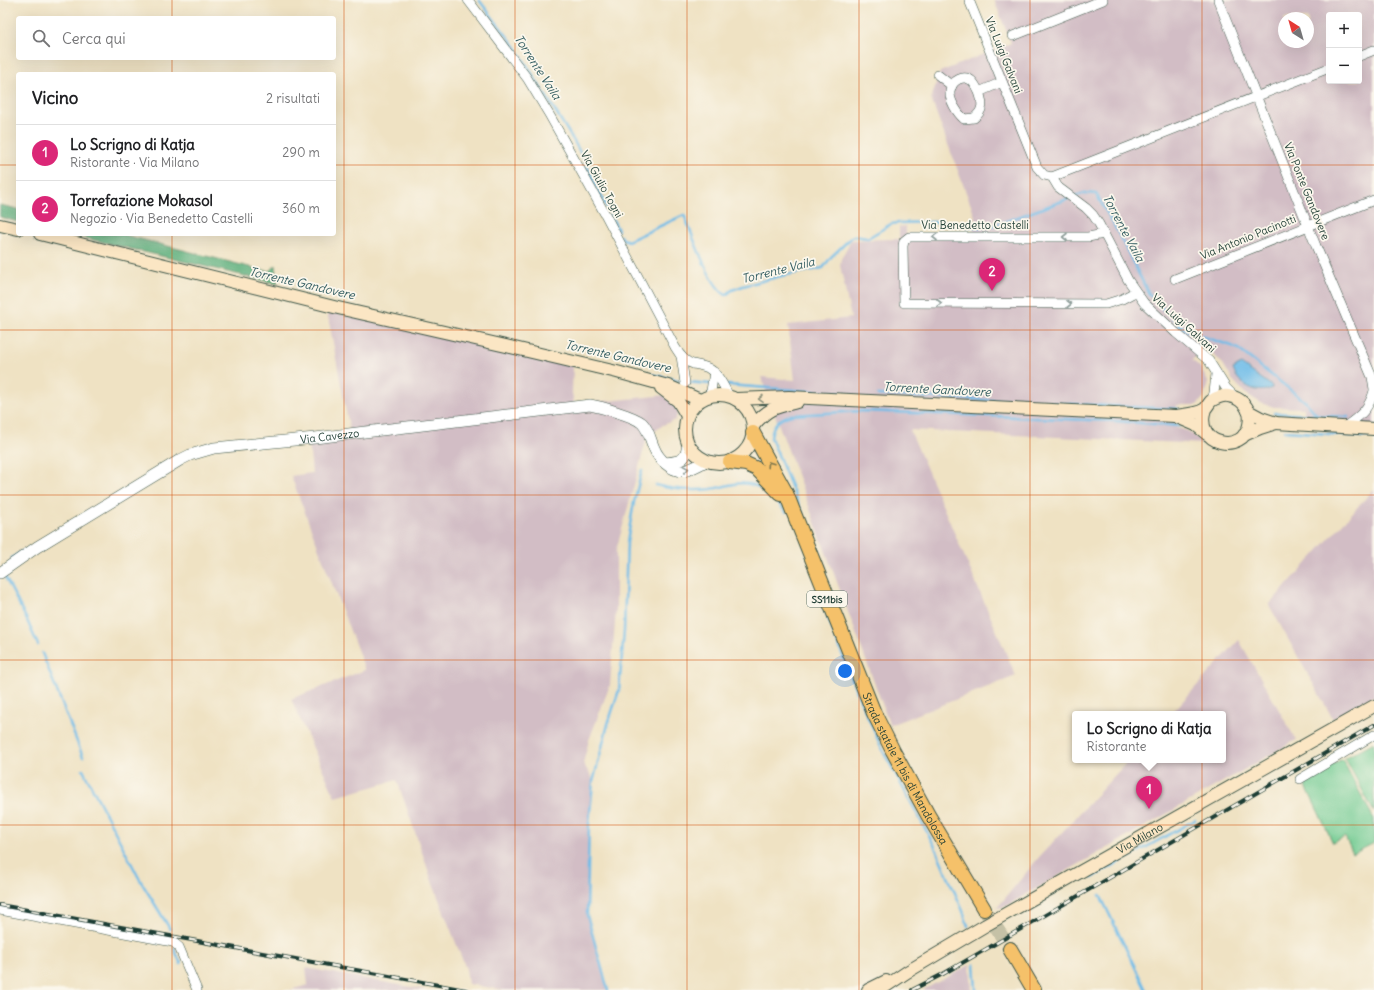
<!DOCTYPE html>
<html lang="it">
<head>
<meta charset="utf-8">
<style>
  body { margin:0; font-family:Delius,sans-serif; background:#f2f2f2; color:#202124 }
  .controls { position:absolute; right:12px; top:12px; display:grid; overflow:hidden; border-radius:4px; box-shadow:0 4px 16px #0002 }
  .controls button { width:36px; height:36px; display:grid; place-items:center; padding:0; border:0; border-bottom:1px solid #e0e0e0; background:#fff; color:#202124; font:20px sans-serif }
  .compass { position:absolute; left:1278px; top:12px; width:36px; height:36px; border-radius:50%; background:#fff; box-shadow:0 4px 16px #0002; rotate:323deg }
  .you { position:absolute; left:845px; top:671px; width:14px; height:14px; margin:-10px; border:3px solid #fff; border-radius:50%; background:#1a73e8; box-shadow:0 0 0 6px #1a73e833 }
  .badge { display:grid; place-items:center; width:26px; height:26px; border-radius:50%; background:#db2777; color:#fff; font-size:13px; font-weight:700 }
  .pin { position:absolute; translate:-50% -33px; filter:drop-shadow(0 1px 2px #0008) }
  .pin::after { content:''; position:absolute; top:21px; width:14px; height:12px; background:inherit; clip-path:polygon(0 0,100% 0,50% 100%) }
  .popup { position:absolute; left:1072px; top:711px; width:154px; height:52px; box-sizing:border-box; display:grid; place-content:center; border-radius:4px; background:#fff; filter:drop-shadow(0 1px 3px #0005); font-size:13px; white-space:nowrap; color:#757577 }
  .popup b { font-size:15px; color:#202124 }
  .popup::after { content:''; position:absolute; left:50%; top:100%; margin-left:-8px; border:8px solid transparent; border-top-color:#fff }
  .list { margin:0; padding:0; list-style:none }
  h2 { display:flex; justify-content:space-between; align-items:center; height:52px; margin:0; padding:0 16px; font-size:17px }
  h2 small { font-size:13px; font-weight:400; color:#757577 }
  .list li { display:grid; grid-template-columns:26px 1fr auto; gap:12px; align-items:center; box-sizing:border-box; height:56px; padding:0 16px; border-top:1px solid #e0e0e0 }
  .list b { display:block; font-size:15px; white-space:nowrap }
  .list p { margin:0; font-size:13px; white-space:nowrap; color:#757577 }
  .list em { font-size:13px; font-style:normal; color:#757577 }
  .icon { flex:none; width:22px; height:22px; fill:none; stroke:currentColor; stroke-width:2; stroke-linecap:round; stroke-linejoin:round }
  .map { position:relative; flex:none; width:1374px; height:990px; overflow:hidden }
  .search { position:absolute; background:#fff; box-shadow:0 4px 16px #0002; left:16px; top:16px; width:320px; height:44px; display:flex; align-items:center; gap:10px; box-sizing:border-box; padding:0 14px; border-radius:4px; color:#757577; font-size:15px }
  .panel { position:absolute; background:#fff; box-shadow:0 4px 16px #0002; left:16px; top:72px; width:320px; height:164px; border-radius:4px }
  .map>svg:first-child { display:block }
</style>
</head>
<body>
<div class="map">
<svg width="1374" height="990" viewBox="0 0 1374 990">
  <rect width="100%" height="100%" fill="#fbf7ec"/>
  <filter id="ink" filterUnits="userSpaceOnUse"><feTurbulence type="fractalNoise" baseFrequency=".025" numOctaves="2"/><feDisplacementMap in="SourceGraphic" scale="8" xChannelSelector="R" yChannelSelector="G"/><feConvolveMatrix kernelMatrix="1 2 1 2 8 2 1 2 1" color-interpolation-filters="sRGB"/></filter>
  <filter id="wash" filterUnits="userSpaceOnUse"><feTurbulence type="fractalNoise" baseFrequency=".012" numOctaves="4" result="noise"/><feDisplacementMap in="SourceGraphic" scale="16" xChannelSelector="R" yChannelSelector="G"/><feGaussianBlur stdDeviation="0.9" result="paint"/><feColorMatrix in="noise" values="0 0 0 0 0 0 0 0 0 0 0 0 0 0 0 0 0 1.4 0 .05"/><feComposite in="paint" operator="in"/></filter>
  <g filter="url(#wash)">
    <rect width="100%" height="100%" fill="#efe2c3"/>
    <g fill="#d2bdc5" fill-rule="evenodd">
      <path d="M 994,0 L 1374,0 L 1374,428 L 1304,423 L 1304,408 L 1274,407 L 1261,403 L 1245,393 L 1232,379 L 1223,364 L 1206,347 L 1192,360 L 1200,367 L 1208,382 L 1204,397 L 1197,405 L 1177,405 L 1174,427 L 1188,431 L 1204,444 L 910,430 L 1016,676 L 890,725 L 761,377 L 795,380 L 788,325 L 851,318 L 840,265 L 841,259 L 851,240 L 899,239 L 899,227 L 906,226 L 906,234 L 973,234 L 976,219 L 931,99 L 940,72 L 1011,43 ZM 1329,15 L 1359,15 L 1359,81 L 1329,81 ZM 1284,18 L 1308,18 L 1308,42 L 1284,42 Z"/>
      <path d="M 327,311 L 573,365 L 572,393 L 574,403 L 607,401 L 667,395 L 679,410 L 675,420 L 663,425 L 647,437 L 616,551 L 616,609 L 610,685 L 589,740 L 583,763 L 593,780 L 588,823 L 586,915 L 607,990 L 503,990 L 468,984 L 466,969 L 433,884 L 397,780 L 335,797 L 291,699 L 365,670 L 291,476 L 312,473 L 309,442 L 351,437 Z"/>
      <path d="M 1374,489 L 1374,696 L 1333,719 L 1269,605 Z"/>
      <path d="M 1239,640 L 1296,740 L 1004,907 L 997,908 L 1040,856 L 1129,760 L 1223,760 L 1223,714 L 1171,714 Z"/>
      <path d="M 970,965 L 972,990 L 923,990 Z"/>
      <path d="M 306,968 L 416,988 L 426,990 L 290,990 L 308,985 Z"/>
    </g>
    <g fill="#72cb92" stroke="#488463">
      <path d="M 1374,742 L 1374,812 L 1345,758 Z"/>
      <path d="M 1342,759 L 1374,819 L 1374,843 L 1353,854 L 1345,837 L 1333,843 L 1305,784 L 1308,779 Z"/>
    </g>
    <g fill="#5daf7c" stroke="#3e7658">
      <path d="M 0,205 L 18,209 L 18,222 L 0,217 Z"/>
      <path d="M 69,234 L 121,234 L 257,269 L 269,271 L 276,265 L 278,284 Z"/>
    </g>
    <path fill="#6ebce8" stroke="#467c8e" d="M 1241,364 L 1272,386 L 1272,388 C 1258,396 1237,384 1233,369 Z"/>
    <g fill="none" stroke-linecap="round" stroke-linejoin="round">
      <g stroke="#6ebce8" stroke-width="2.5">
        <path d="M 479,0 L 515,46 L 572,138 L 580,152 L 618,230"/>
        <path d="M 1075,196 L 1085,193 L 1096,194 L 1113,223 L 1149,294 L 1162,308 L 1183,328 L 1192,333 L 1232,346 L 1238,349 L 1306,402 L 1317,415"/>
        <path d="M 621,236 L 623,239 L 628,241 L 684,215 C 692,233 709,286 726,295 L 732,290 L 743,286 L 781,276 L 823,268 L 831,257 L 853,236 L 868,238 L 891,224 L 899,223 L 934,222 L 969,227 L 988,227 L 1004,222 L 1068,199"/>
        <path d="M 634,371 L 682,381"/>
        <path d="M 687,382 L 710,384"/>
        <path d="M 727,385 L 847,394"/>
        <path d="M 878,395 L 1178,409"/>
        <path d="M 1274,413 L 1348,417"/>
        <path d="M 1285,431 L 1374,437"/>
        <path d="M 656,485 C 674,490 692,491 711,489 C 726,487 741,479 756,486 C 768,491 778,502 786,512"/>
        <path d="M 803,515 L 771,438 C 772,424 778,419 791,415 L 862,411 L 1115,421 L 1180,426"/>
        <path d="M 12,558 L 23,551"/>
        <path d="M 4,575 L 26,618 L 38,645"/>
        <path d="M 820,596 L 855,688 L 883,751 L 934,845 L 963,911 L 968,926"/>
        <path d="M 42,653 L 83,757"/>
        <path d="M 83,770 L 140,880 L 170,929"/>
        <path d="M 1091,878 L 1195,820"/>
        <path d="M 1100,895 L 1146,990"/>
        <path d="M 174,948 L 181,964"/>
        <path d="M 974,964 L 976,990"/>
        <path d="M 608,990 L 587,915 L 589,823 L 593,782 L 608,724 L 619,690 L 624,631 L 627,542 L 634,502 L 642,470"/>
      </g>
    </g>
  </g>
  <g filter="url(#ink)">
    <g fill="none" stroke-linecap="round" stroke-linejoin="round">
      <path stroke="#c5c1a6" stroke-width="14" stroke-dasharray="14 7" stroke-linecap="butt" d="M 984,909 L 1010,949"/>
      <defs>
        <g id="minor">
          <path d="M 468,0 L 527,78 L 550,116 L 605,214 L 675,347 C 679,354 685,362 693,364 C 698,365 704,366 708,368 C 719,374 724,387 729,396"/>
          <path d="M 969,0 L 1037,167 L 1044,175 L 1052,177 L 1329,68"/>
          <path d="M 1218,0 L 1316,246 L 1372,377 L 1374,389"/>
          <path d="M 1013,36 L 1103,0"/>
          <path d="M 1359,56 L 1374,50"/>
          <path d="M 938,75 L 952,86"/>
          <path d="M 979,92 C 983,103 984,110 974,118 L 964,119 C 957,113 949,100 950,91 C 952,80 964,74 972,81 C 975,84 977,88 979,92 L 1002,82"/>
          <path d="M 1052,177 L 1058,187 L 1086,208 L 1093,215 L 1099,224 L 1128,280 L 1144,303 L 1176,333 L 1209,361 L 1226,388 L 1236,398"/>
          <path d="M 1104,234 L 1088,237 L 909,237 L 904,241 L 903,246 L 904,303 L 1106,304 L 1122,299 L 1135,292"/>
          <path d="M 1175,279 L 1374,200"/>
          <path d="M 681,356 L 685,383"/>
          <path d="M 708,396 L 711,391 L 714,372"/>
          <path d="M 1211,402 L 1214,393 L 1216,374"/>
          <path d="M 1346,426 C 1360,416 1369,409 1374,391"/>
          <path d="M 1300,779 L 1374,735"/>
          <path d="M 0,910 L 173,942 L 179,947 L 197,990"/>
        </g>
        <g id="tertiary">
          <path d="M 666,463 C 681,461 686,461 688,444"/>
          <path id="s1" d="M 0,573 L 37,547 L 180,460 L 190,455 L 214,448 L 315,438 L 590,405 C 601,407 634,416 642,423 C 649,430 650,439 654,448 C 658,458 671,472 684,471 C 691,469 699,465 706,461"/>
        </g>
        <g id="secondary">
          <path d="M 0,225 L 18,229"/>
          <path d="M 40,234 L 338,308 L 506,346 L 617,372 L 668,386 L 700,400"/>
          <path d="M 661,388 L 678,401 L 687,416"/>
          <circle cx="719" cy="429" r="34"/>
          <path d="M 736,399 L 789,397 L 1175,416 C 1184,415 1198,414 1205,409 C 1207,407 1209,403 1211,401 C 1215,398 1223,395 1228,396 C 1237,397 1244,402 1248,410 C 1250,414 1250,420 1249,425 C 1244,454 1193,447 1205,409"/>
          <path d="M 1248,411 L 1261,418 L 1276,423 L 1374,429"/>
          <path d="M 1175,416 L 1196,425 L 1207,434"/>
          <path d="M 753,426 C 768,408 775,407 797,402"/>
          <path d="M 1244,435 L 1260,428 L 1276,423"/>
          <path d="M 868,990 L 886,981"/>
          <path id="s2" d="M 880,990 L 907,972 L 986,925 L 1374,706"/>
        </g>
        <g id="primary">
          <path id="s3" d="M 753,433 L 786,493 L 793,511 L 874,713 L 893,751 L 928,815 L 984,909"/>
          <path d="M 730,462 L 746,464 L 757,469 L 781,494"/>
          <path d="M 1010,949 L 1034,990"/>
        </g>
      </defs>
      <use href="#minor" stroke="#3e5649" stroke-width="10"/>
      <use href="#tertiary" stroke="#3e5649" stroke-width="12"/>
      <use href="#secondary" stroke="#3e5649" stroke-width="14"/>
      <use href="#primary" stroke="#3e5649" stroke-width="16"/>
      <use href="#minor" stroke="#fff" stroke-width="9"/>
      <use href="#tertiary" stroke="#fff" stroke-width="11"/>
      <use href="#secondary" stroke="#fbe6c4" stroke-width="12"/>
      <use href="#primary" stroke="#f5c16b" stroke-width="14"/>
      <defs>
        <g id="rail">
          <path d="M 0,905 L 466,990"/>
          <path d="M 912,990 L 943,974 L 1374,725"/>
        </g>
      </defs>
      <use href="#rail" stroke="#1f3d34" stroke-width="4"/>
      <use href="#rail" stroke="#fbf7ec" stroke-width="2.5" stroke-dasharray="8" stroke-linecap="butt"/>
    </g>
    <defs><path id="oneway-chevron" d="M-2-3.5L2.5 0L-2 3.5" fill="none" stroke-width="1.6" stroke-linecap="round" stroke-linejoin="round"/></defs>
    <g stroke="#8f9e9a">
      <use href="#oneway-chevron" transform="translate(935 237) rotate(-180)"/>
      <use href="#oneway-chevron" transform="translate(1065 237) rotate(-180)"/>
      <use href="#oneway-chevron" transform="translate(939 303)"/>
      <use href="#oneway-chevron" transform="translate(1069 304)"/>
      <use href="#oneway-chevron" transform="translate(686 469) rotate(-10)"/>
    </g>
    <use stroke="#8d927c" href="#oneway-chevron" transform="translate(761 399) rotate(178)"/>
    <use stroke="#7f784d" href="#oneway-chevron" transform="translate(770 464) rotate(-123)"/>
  </g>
  <path fill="none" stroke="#d45610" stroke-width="1" stroke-opacity="0.55" d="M 172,0 L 172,18M 344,0 L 344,990M 515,0 L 515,990M 687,0 L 687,990M 859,0 L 859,990M 1030,0 L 1030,990M 1202,0 L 1202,990M 172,58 L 172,74M 0,165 L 18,165M 334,165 L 1374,165M 172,234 L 172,990M 0,330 L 1374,330M 0,495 L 1374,495M 0,660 L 1374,660M 0,825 L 1374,825"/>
  <g text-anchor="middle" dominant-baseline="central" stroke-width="3.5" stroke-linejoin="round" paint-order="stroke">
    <rect fill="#fbf7ec" stroke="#61756b" stroke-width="1" x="807" y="591" width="40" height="16" rx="3"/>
    <g font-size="10" font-weight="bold" fill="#1f3d34">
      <text x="827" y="599">SS11bis</text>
    </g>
    <g font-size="11" fill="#1f3d34" stroke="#fbf7ec">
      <text transform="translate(1004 55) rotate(68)">Via Luigi Galvani</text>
      <text transform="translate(602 184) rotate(61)">Via Giulio Togni</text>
      <text transform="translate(1307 191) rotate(68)">Via Ponte Gandovere</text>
      <text x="975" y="225">Via Benedetto Castelli</text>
      <text transform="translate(1248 237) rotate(-22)">Via Antonio Pacinotti</text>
      <text transform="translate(1184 323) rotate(42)">Via Luigi Galvani</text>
      <text stroke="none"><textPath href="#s1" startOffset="365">Via Cavezzo</textPath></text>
      <text stroke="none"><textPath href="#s3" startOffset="369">Strada statale 11 bis di Mandolossa</textPath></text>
      <text stroke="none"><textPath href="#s2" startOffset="301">Via Milano</textPath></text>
    </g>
    <g font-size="12" font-style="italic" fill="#335d61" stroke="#fbf7ec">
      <text transform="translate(538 67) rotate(57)">Torrente Vaila</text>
      <text transform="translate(1124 228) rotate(62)">Torrente Vaila</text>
      <text transform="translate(778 270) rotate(-14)">Torrente Vaila</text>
      <text transform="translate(302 283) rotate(13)">Torrente Gandovere</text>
      <text transform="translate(618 356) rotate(13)">Torrente Gandovere</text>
      <text transform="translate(937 389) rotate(3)">Torrente Gandovere</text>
    </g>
  </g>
</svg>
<div class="controls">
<button>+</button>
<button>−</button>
</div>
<svg class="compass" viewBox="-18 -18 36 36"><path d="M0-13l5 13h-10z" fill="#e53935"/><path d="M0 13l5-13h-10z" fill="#757577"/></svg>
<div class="you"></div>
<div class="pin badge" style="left:1149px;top:809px">1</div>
<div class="popup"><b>Lo Scrigno di Katja</b>Ristorante</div>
<div class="pin badge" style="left:992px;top:291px">2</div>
<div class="search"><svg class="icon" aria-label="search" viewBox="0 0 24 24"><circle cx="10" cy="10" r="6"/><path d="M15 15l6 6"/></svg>Cerca qui</div>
<section class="panel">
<h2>Vicino<small>2 risultati</small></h2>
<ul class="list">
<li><span class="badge">1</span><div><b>Lo Scrigno di Katja</b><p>Ristorante · Via Milano</p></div><em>290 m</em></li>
<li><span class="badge">2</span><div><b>Torrefazione Mokasol</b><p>Negozio · Via Benedetto Castelli</p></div><em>360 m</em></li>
</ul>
</section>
</div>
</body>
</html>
